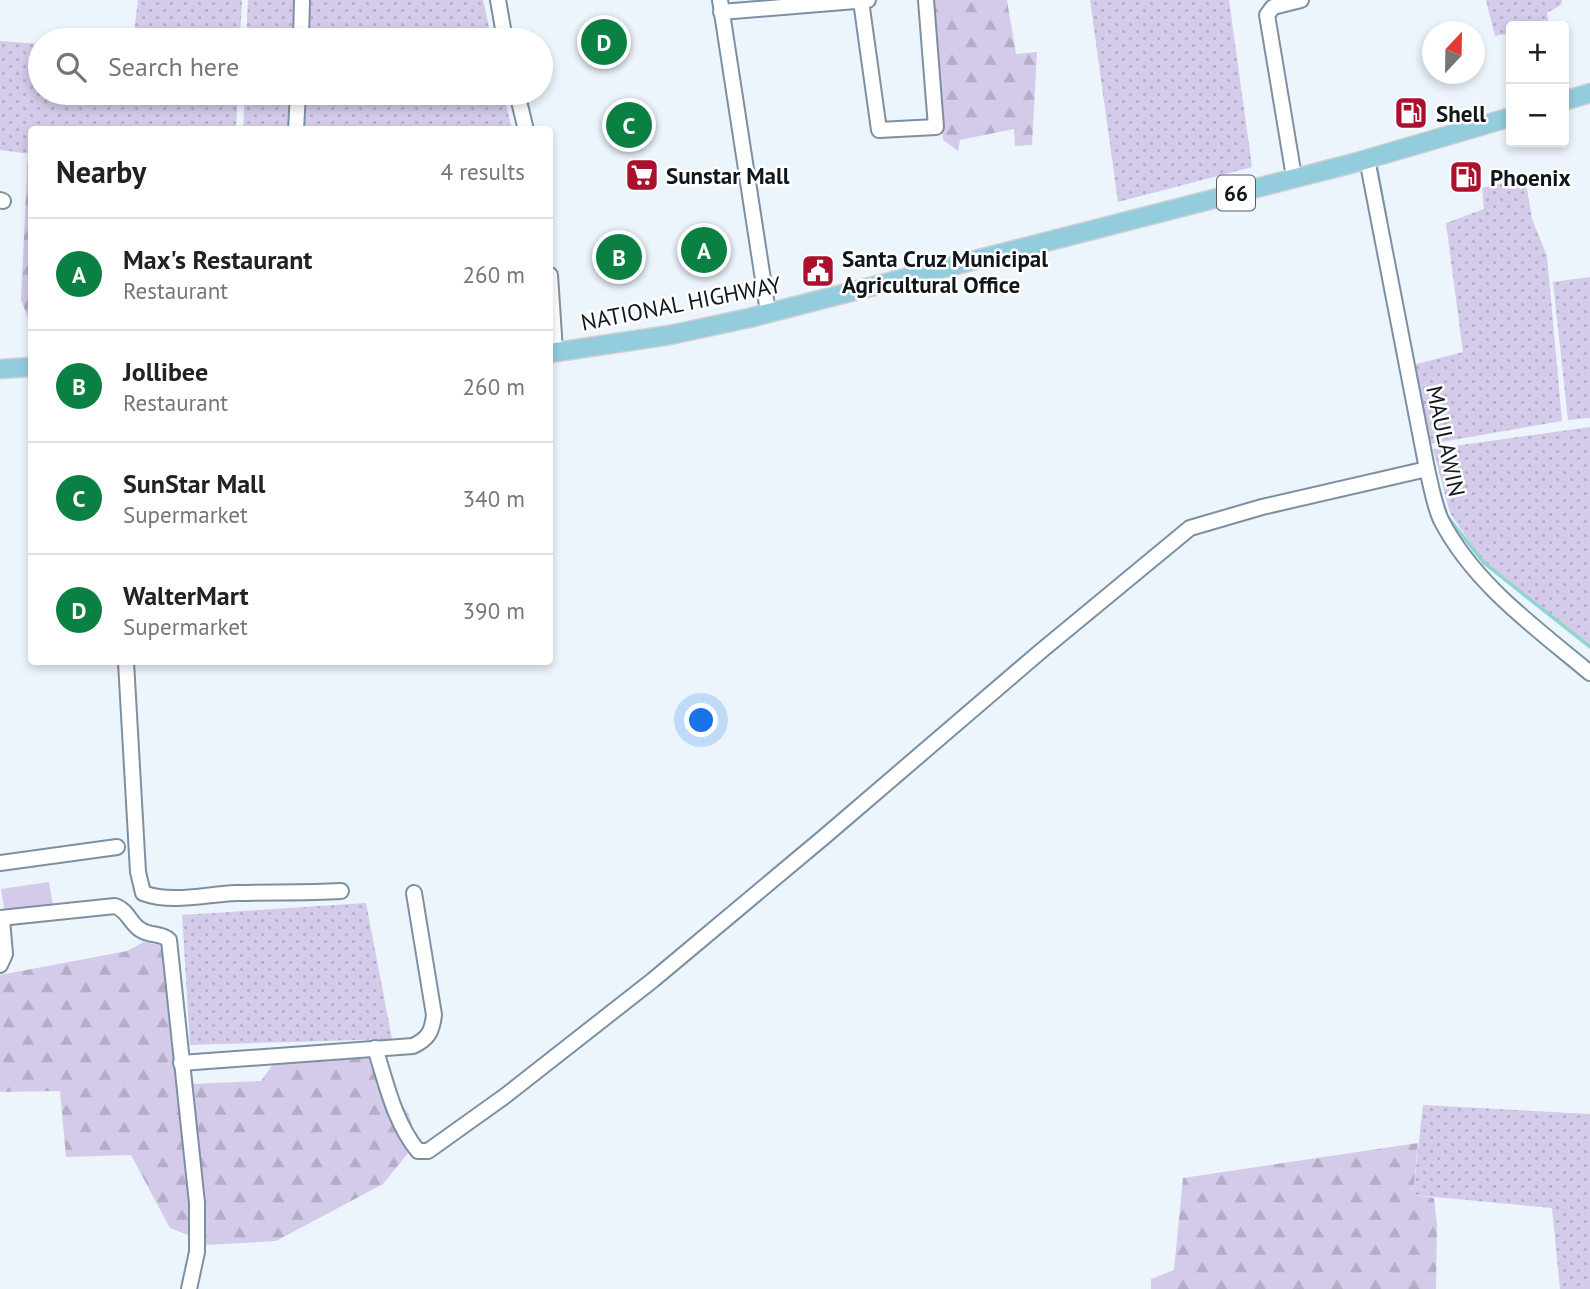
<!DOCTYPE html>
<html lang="en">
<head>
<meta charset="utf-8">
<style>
  body { margin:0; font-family:"PT Sans",sans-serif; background:#f2f2f2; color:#222 }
  .controls { position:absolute; right:21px; top:21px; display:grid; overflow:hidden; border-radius:7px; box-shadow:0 4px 10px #0003 }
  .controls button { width:63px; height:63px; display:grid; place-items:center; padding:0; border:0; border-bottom:2px solid #e0e0e0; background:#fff; color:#222; font:35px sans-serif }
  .compass { position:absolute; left:1422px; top:21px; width:63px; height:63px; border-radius:50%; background:#fff; box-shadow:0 4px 10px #0003; rotate:22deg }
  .you { position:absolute; left:702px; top:721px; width:24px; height:24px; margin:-18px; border:5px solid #fff; border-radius:50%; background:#1a73e8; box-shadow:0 0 0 10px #1a73e833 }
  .badge { display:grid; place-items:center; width:46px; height:46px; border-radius:50%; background:#0b8043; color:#fff; font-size:23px; font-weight:700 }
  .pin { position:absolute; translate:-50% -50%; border:4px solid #fff; box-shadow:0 2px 7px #0006 }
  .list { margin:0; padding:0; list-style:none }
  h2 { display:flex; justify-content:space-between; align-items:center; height:91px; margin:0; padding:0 28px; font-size:30px }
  h2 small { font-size:23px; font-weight:400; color:#767676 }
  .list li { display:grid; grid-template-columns:46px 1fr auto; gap:21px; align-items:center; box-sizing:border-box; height:112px; padding:0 28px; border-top:2px solid #e0e0e0 }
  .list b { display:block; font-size:26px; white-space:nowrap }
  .list p { margin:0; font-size:23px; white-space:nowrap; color:#767676 }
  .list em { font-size:23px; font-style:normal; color:#767676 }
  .icon { flex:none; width:38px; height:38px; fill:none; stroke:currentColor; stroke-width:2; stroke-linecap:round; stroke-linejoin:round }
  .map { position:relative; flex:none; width:1590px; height:1289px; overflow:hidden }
  .search { position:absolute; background:#fff; box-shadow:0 4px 10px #0003; left:28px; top:28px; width:525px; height:77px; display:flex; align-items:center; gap:18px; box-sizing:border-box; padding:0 24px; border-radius:38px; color:#767676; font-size:26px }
  .panel { position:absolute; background:#fff; box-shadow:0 4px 10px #0003; left:28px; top:126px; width:525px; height:539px; border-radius:7px }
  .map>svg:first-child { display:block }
</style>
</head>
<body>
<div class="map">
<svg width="1590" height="1289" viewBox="0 0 1590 1289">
  <defs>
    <pattern id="green-dots" width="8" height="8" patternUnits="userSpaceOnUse" patternTransform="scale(1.75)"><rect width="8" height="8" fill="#d4cae9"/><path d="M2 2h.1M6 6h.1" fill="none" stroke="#b5adc7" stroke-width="1.8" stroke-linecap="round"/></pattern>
    <pattern id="forest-firs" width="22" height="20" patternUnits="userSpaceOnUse" patternTransform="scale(1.75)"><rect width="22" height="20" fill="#d4cae9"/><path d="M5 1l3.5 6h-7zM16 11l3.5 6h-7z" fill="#b5adc7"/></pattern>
  </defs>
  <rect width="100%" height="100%" fill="#ecf4fc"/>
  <g fill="url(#green-dots)">
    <path d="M 138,0 L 242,0 L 240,40 L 133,40 Z"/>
    <path d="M 248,0 L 483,0 L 492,40 L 246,40 Z"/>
    <path d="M 1090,0 L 1229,0 L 1252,167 L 1118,202 Z"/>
    <path d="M 1486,0 L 1562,0 L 1561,5 L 1547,13 L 1549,26 L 1511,26 L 1511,33 L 1495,36 Z"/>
    <path d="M 0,41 L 40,44 L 40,93 L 238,93 L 236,129 L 32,130 L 31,154 L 0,150 Z"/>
    <path d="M 245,93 L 503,93 L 512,129 L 243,130 Z"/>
    <path d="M 1525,178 L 1532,219 L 1547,256 L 1562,421 L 1424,445 L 1413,365 L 1463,352 L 1446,223 L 1484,209 L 1482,188 Z"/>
    <path d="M 1590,277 L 1590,418 L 1568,420 L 1553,282 Z"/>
    <path d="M 1590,427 L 1590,647 L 1484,563 L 1450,513 L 1433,449 Z"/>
    <path d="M 366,903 L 392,1039 L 190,1045 L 182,915 Z"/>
    <path d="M 1423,1105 L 1590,1114 L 1590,1289 L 1560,1289 L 1552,1208 L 1413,1195 Z"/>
  </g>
  <g fill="url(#forest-firs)">
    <path d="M 932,0 L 1007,0 L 1016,54 L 1037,52 L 1032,145 L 1015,146 L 1014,129 L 960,140 L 958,151 L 943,140 Z"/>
    <path d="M 28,154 L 32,154 L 31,325 L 21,300 Z"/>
    <path d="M 144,942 L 165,946 L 193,1237 L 170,1228 L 131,1155 L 66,1157 L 60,1091 L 0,1092 L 0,975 L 127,951 Z"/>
    <path d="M 369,1054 L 409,1115 L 417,1142 L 383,1184 L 276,1241 L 205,1245 L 192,1084 L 261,1081 L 273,1064 Z"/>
    <path d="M 1418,1143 L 1413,1195 L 1434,1198 L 1437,1225 L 1436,1289 L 1151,1289 L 1151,1279 L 1174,1270 L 1183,1178 Z"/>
  </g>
  <path fill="#d4cae9" d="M 49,882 L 53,907 L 5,914 L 1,889 Z"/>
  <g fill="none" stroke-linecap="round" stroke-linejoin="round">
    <g stroke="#8fd6d3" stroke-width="3.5">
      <path d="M 1376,164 L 1386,219"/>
      <path d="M 1436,480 L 1447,516 L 1484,563 L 1590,647"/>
    </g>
    <defs>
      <g id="minor">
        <path d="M 498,0 L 505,40"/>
        <path d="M 720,0 L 768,312"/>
        <path d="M 861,1 L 879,130 L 936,127 L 926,0"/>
        <path d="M 721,12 L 868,0"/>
        <path d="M 301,40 L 302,0"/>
        <path d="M 517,93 L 526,130"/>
        <path d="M 296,130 L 298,93"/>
        <path d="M 1367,159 L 1427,469 C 1431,485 1434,505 1441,520 C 1474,584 1536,628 1590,673"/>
        <path d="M 1294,177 L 1267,15 L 1273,7 L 1301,0"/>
        <path d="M 0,200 L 3,201"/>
        <path d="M 550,275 L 555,351"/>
        <path d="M 126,662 L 138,872 L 143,893 C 172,904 207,894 236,893 C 271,892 306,893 341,891"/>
        <path d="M 0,863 L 117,847"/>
        <path d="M 0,918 L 115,906 C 128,910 130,924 141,930 C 150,936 161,933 169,940 L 197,1203 L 197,1252 L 189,1289"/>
        <path d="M 0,965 L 5,954 L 2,919"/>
        <path d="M 375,1048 C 386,1082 394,1122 418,1151 L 428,1151 L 505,1096 L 653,980 L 824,837 L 1041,651 L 1190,528 L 1262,507 L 1427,469"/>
        <path d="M 181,1063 L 413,1046 C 428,1039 432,1032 434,1015 L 414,893"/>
      </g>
      <g id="major">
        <path d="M 1564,101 L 1590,93"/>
        <path d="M 550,353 L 670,335 L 749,318 L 1354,163 L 1511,117"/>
        <path d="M 0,369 L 32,367"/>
      </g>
    </defs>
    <use href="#minor" stroke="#7d90a2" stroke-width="18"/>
    <use href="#major" stroke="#cfd0d2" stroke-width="21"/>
    <use href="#minor" stroke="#fff" stroke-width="14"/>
    <use href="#major" stroke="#92ccdd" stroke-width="18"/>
  </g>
  <defs>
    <symbol id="fuel-square" viewBox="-11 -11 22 22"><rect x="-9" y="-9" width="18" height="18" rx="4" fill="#a9112d" stroke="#fff"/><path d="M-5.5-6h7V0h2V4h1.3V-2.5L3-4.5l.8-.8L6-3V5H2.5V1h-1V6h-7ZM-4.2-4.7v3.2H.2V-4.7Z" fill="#fff"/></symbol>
    <symbol id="supermarket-square" viewBox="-11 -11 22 22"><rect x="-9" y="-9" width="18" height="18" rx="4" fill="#a9112d" stroke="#fff"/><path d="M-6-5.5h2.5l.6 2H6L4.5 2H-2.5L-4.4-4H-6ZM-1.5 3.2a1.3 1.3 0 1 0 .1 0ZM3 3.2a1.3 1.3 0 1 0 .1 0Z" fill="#fff"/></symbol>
    <symbol id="civic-square" viewBox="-11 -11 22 22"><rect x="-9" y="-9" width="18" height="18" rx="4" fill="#a9112d" stroke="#fff"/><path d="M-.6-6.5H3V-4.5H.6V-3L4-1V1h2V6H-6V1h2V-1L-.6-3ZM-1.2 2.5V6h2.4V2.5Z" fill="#fff"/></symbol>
  </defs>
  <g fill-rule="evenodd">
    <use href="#fuel-square" x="1392" y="94" width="38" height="38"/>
    <use href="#supermarket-square" x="623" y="156" width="38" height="38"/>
    <use href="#fuel-square" x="1447" y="158" width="38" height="38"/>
    <use href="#civic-square" x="799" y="252" width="38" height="38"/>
  </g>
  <g text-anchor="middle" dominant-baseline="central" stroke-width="5" stroke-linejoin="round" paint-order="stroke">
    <rect fill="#fff" stroke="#575c60" stroke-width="2" x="1217" y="175.5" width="38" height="35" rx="5"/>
    <g font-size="21" font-weight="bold" fill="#0f161c">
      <text x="1236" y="193">66</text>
    </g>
    <g font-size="23" font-weight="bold" fill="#0f161c" stroke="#fff" text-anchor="start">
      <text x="1436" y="113">Shell</text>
      <text x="666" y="175">Sunstar Mall</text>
      <text x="1490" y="177">Phoenix</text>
      <text x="842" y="258">Santa Cruz Municipal<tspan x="842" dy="26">Agricultural Office</tspan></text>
    </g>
    <g font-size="23" fill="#0f161c" stroke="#fff">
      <text transform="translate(681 303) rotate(-11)">NATIONAL HIGHWAY</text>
      <text transform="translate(1446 441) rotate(78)">MAULAWIN</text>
    </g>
  </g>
</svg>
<div class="controls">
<button>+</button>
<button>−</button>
</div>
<svg class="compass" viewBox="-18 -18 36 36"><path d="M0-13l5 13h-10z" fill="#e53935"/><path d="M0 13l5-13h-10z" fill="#767676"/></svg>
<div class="you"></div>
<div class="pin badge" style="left:704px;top:250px">A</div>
<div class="pin badge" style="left:619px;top:257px">B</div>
<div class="pin badge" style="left:629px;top:125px">C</div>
<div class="pin badge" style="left:604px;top:42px">D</div>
<div class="search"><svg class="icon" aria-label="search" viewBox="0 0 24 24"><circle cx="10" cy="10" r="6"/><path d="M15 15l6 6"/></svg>Search here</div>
<section class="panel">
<h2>Nearby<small>4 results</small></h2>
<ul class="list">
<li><span class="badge">A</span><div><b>Max's Restaurant</b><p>Restaurant</p></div><em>260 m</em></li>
<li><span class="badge">B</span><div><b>Jollibee</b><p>Restaurant</p></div><em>260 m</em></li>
<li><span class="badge">C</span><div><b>SunStar Mall</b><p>Supermarket</p></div><em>340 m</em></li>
<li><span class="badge">D</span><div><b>WalterMart</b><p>Supermarket</p></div><em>390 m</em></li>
</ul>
</section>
</div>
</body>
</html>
